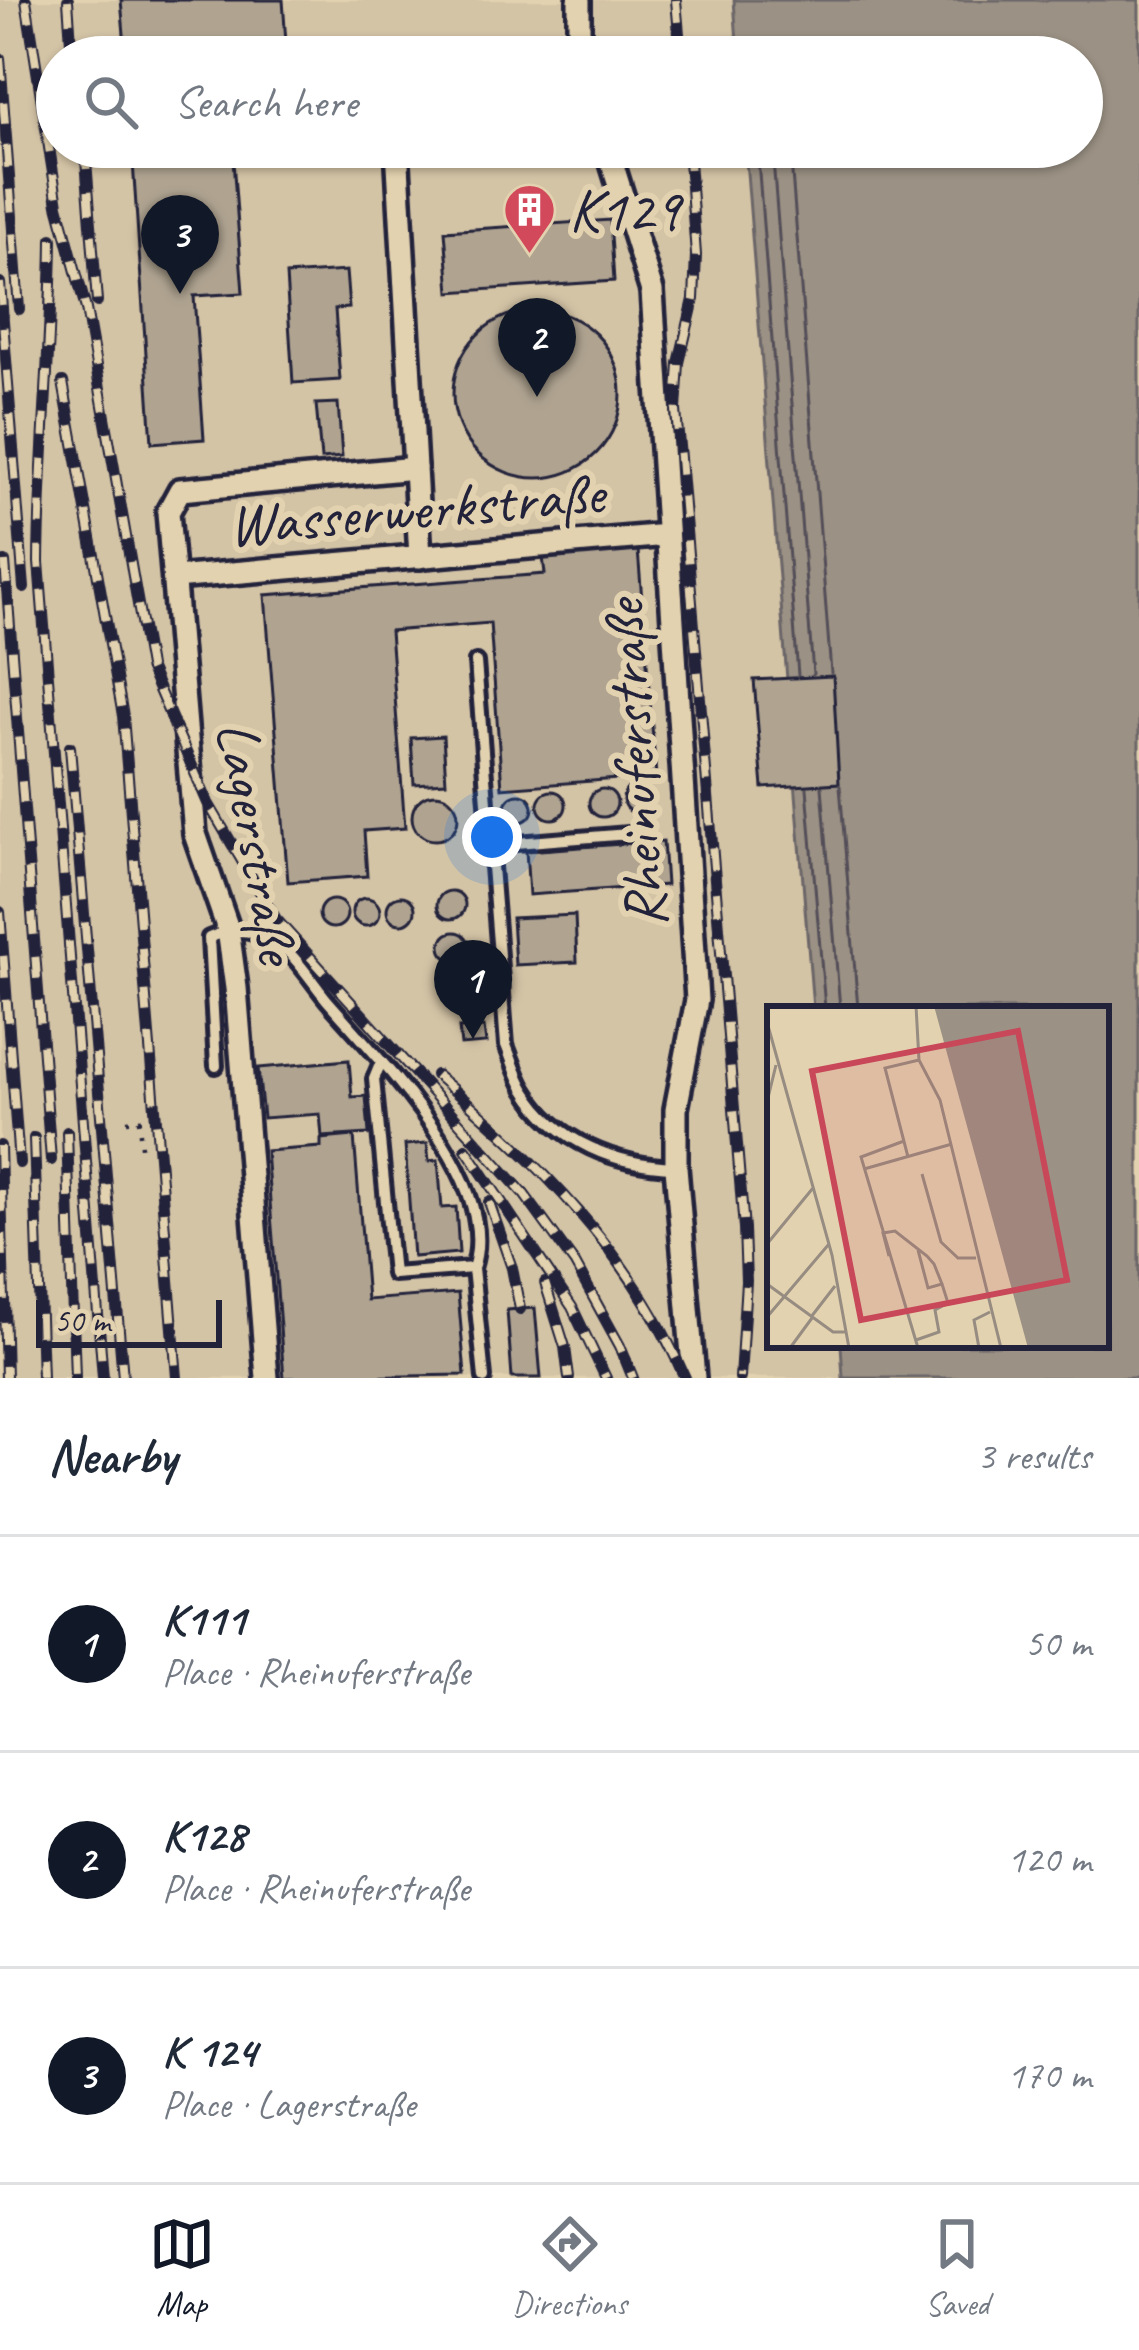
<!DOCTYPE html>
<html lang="en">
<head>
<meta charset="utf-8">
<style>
  body { margin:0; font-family:Caveat,sans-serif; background:#f2f2f3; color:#1f2937 }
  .scale { position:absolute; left:36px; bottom:30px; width:186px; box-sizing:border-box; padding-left:12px; border:6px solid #22223b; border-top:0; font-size:33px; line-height:42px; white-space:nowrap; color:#22223b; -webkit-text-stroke:9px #e3d2af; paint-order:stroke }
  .you { position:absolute; left:492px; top:837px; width:42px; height:42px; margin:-30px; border:9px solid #fff; border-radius:50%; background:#1a73e8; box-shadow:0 0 0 18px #1a73e833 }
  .badge { display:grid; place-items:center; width:78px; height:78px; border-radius:50%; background:#111827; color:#fff; font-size:39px; font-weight:700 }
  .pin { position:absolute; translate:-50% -99px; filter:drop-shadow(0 3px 6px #0008) }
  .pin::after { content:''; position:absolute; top:63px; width:42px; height:36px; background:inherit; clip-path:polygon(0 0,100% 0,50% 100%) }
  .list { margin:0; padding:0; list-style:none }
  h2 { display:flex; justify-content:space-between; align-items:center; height:156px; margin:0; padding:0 48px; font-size:51px }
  h2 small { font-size:39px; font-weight:400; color:#747a83 }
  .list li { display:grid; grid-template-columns:78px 1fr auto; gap:36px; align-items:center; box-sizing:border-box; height:216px; padding:0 48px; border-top:3px solid #e0e1e3 }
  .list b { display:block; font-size:45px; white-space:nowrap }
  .list p { margin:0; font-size:39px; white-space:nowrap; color:#747a83 }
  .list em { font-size:39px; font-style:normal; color:#747a83 }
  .icon { flex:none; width:66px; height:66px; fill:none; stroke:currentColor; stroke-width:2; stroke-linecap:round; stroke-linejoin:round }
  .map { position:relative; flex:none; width:1139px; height:1378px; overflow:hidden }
  .search { position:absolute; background:#fff; box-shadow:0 3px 9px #0004; left:36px; right:36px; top:36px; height:132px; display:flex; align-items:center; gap:30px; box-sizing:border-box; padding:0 42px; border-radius:66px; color:#747a83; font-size:45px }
  .sheet { height:804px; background:#fff }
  nav { display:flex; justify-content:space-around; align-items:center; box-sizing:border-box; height:168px; border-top:3px solid #e0e1e3; background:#fff; font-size:33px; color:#747a83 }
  nav a { display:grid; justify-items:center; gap:6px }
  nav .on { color:#111827 }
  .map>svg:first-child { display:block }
</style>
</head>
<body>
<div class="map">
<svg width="1139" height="1378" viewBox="0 0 1139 1378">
  <rect width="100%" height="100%" fill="#e3d2af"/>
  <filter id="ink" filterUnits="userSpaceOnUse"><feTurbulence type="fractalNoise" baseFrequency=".00833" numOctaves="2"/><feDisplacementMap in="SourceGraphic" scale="24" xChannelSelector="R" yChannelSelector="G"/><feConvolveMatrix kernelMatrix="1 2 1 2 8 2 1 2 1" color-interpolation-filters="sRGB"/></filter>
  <g filter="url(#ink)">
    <path fill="#d4c4a6" d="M 0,0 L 734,0 L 738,57 L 57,57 L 57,147 L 745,147 L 813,1009 L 770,1009 L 770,1345 L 841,1345 L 843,1378 L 0,1378 Z"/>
    <path fill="#9b9184" stroke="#6b6567" stroke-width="3" d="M 734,0 L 1139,0 L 1139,1378 L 843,1378 L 841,1345 L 1106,1345 L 1106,1009 L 813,1009 L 745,147 L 1082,147 L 1082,57 L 738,57 Z"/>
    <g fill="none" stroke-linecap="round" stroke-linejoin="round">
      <g stroke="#524e58" stroke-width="3">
        <path d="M 757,147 L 798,675"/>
        <path d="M 772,147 L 813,674"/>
        <path d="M 790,147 L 831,673"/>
        <path d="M 840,786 L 858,1009"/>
        <path d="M 822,787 L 840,1009"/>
        <path d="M 807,788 L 825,1009"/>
      </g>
    </g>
    <g fill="#b0a491" stroke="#22223b" stroke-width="3">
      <path d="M 121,0 L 283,0 L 287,57 L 126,57 Z"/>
      <path d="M 132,147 L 232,147 L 243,293 L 194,296 L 204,439 L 152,443 Z"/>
      <path d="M 610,220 L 614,281 L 450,292 L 445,231 Z"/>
      <path d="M 346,271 L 349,308 L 335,309 L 340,380 L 293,383 L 286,275 Z"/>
      <circle cx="537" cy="394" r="84"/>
      <path d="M 338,403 L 342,457 L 321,459 L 316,404 Z"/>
      <path d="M 638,550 L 656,776 L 502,788 L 490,623 L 390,631 L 405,828 L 364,831 L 367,876 L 288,882 L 265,595 L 545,574 L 543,557 Z"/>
      <path d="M 833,676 L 839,783 L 763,788 L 754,680 Z"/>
      <path d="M 443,736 L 446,782 L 414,784 L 411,738 Z"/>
      <circle cx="637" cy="799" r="14"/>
      <circle cx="603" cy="803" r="14"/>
      <circle cx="552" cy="805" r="14"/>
      <circle cx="519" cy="808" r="14"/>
      <circle cx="435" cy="817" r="23"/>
      <path d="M 663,841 L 666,885 L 529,895 L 526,851 Z"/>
      <circle cx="451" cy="905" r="14"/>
      <circle cx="401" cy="910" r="14"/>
      <circle cx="366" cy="912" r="14"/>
      <circle cx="333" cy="914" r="14"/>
      <path d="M 575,915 L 577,962 L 515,965 L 512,918 Z"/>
      <circle cx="455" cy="946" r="14"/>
      <path d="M 484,1027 L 486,1043 L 461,1045 L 459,1028 Z"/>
      <path d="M 349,1060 L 352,1097 L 366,1096 L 369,1134 L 322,1137 L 320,1114 L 263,1118 L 258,1068 Z"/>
      <path d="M 354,1136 L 367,1300 L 458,1293 L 465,1375 L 284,1378 L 266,1151 L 321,1147 L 321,1139 Z"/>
      <path d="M 427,1143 L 429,1161 L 438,1160 L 442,1208 L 456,1207 L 459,1253 L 413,1257 L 405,1145 Z"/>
      <path d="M 535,1308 L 541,1378 L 512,1378 L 507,1310 Z"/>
    </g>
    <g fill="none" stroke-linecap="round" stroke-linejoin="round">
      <defs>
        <g id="lane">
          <path d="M 476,662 L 506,1045 C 512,1060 517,1077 525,1090 C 557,1143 617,1165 675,1167"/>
          <path d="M 491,845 L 641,833"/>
          <path d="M 216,1066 L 209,938 C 230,928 249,929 271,939 C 292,949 312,982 327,1000 C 380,1061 502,1181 473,1268 L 393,1274 L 374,1079 L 381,1062"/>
          <path d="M 473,1268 L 484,1378"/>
        </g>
        <g id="street">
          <path d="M 579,0 L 579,57"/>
          <path d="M 518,57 L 578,54"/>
          <path d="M 397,147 L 420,557"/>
          <path d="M 607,147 L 652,291 L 697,1000 L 676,1109 L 676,1167 L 694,1378"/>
          <path d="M 174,578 L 667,535"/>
          <path d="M 267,1378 L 236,988 L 228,929 L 195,834 L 168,512 L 180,490 L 415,468"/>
        </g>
      </defs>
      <use href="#lane" stroke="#22223b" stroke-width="20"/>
      <use href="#street" stroke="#22223b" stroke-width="30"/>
      <g stroke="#22223b" stroke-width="4.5" stroke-dasharray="3 9" stroke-linecap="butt">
        <path d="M 139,1120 L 141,1147"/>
        <path d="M 127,1121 L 151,1119"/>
      </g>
      <use href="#lane" stroke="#e3d2af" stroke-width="10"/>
      <use href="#street" stroke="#e3d2af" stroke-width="21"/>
      <defs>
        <g id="rail">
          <path d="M 26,0 L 58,205 L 86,309 L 149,667 L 208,803 L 276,919 L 524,1194 L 575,1264 L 620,1346 L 633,1378"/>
          <path d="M 68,0 L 72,57"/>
          <path d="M 676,0 L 681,57"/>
          <path d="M 0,58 L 19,309"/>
          <path d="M 85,147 L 97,302"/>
          <path d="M 688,147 L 696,255 L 694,299 L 679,363 L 676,410 L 744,1229 L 746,1281 L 740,1378"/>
          <path d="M 52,239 C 51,347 40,454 39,562 L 103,1378"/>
          <path d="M 0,283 L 24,588"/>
          <path d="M 63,382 L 123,716 L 177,1378"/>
          <path d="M 5,562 L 51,1160"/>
          <path d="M 70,747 L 123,1378"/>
          <path d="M 0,912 L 19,1163"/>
          <path d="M 436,1075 C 540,1164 629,1249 685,1378"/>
          <path d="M 67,1132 L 75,1378"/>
          <path d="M 34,1138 L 42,1378"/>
          <path d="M 0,1146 L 6,1378"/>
          <path d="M 466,1149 L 572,1307 L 606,1378"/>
          <path d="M 489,1202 L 512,1268 L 520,1309"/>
          <path d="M 545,1283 L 565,1347 L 569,1378"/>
        </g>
      </defs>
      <use href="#rail" stroke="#22223b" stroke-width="12"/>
      <use href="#rail" stroke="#e3d2af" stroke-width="8" stroke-dasharray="22" stroke-linecap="butt"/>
    </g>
  </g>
  <defs>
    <symbol id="building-pin" viewBox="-11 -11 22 30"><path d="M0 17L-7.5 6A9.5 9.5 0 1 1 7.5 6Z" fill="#d1495b" stroke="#e3d2af"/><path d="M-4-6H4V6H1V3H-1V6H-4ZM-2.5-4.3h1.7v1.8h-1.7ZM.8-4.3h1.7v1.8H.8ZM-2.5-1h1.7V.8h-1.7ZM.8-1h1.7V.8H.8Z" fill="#fff"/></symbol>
  </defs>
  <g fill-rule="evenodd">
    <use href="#building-pin" x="500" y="180" width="59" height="81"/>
  </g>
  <g text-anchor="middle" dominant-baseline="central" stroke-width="12" stroke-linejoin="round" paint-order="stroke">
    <g font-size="60" fill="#22223b" stroke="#e3d2af" text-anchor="start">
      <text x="569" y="210">K129</text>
    </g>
    <g font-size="60" fill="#22223b" stroke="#e3d2af">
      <text transform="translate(416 509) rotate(-5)">Wasserwerkstraße</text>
      <text transform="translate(634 764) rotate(-94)">Rheinuferstraße</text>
      <text transform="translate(258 842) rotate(80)">Lagerstraße</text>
    </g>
  </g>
  <g transform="translate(767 1006)">
    <rect width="342" height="342" fill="#e3d2af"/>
    <path d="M 167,0 L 342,0 L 342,342 L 261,342 Z" fill="#9b9184"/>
    <path fill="none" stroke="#968c81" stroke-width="3" d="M 149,0 L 152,54 L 173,94 L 234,342M 0,16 L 65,249 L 82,342M 0,96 L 9,59M 137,135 L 94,151 L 151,342M 141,151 L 118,62 L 152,54M 97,163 L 185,138M 155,168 L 174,236 L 191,252 L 209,252M 0,238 L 46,182M 122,250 L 116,227 L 128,225 L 160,250 L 167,258 L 175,278 L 161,282 L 151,244M 0,278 L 66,326 L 80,326M 0,311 L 62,238M 44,311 L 68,280M 149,334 L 172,326 L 168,304 L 181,297 L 175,278M 23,342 L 45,312M 212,342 L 207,314 L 223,306"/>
    <path fill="#c84759" fill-opacity="0.15" stroke="#c84759" stroke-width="6" d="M 251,25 L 300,274 L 94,314 L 45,65 Z"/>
    <rect width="342" height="342" fill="none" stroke="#22223b" stroke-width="6"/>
  </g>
</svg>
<div class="scale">50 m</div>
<div class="you"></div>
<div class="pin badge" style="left:473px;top:1039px">1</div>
<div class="pin badge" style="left:537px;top:397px">2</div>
<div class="pin badge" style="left:180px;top:294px">3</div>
<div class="search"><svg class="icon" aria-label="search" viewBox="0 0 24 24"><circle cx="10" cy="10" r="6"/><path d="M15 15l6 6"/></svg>Search here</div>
</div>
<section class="sheet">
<h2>Nearby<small>3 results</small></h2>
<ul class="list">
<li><span class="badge">1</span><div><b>K111</b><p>Place · Rheinuferstraße</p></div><em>50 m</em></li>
<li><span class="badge">2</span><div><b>K128</b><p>Place · Rheinuferstraße</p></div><em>120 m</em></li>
<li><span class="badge">3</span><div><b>K 124</b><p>Place · Lagerstraße</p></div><em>170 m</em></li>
</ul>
</section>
<nav>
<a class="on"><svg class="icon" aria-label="map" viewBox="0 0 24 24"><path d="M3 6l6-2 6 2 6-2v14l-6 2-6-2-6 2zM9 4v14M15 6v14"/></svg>Map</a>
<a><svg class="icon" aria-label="directions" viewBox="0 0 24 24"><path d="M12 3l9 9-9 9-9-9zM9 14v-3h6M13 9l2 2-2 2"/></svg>Directions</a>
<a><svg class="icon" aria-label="saved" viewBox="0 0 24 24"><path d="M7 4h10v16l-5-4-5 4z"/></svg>Saved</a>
</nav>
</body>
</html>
